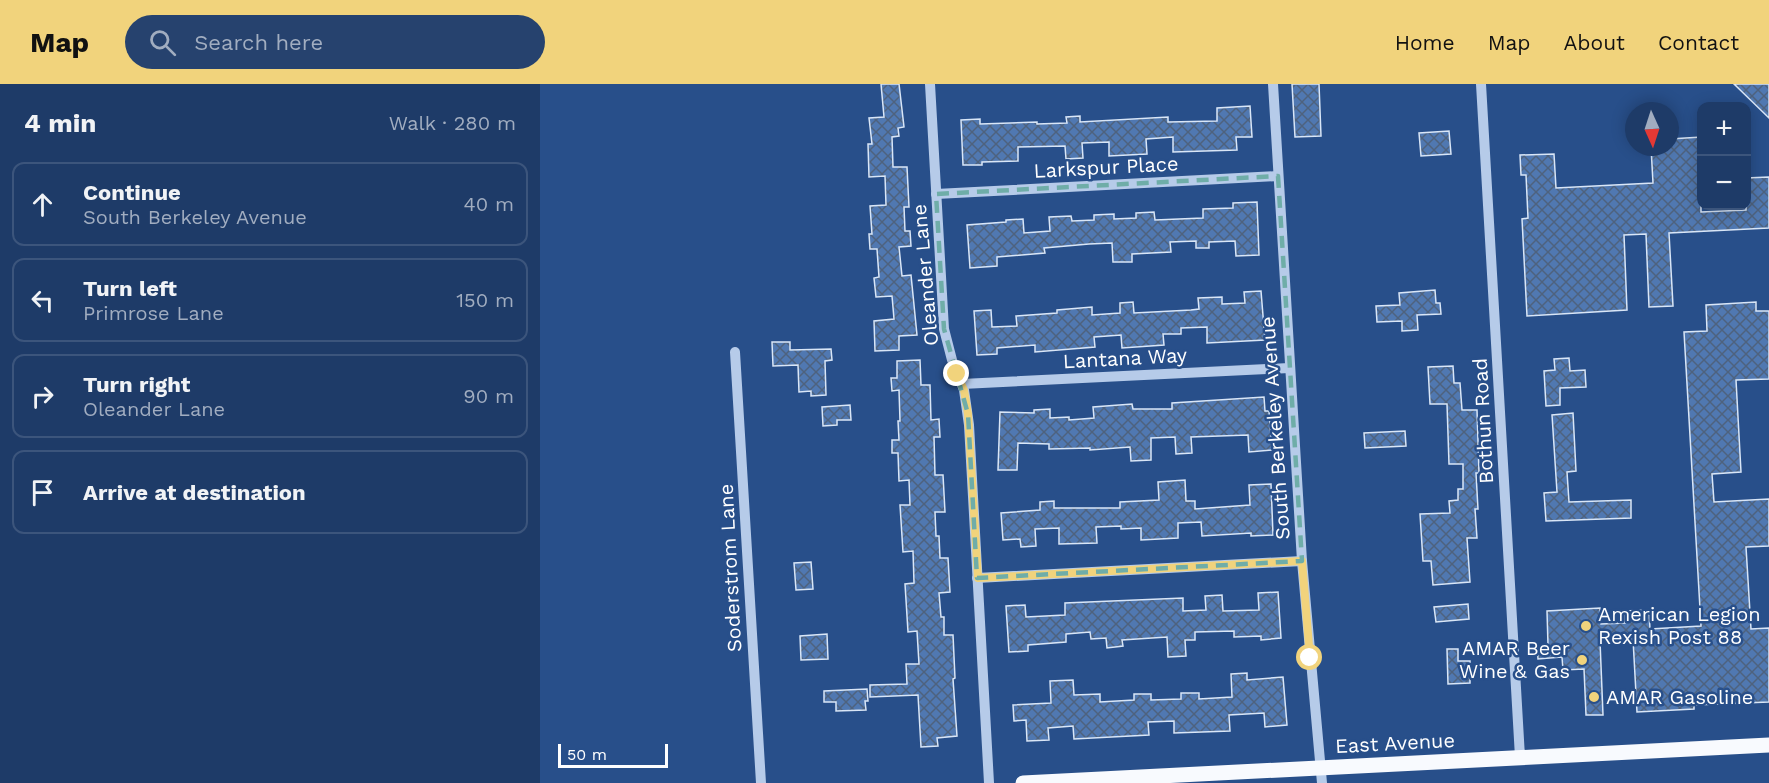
<!DOCTYPE html>
<html lang="en">
<head>
<meta charset="utf-8">
<style>
  body { margin:0; font-family:"Work Sans",sans-serif; background:#26426e; color:#f1f3f6 }
  .controls { position:absolute; right:18px; top:18px; display:grid; overflow:hidden; border-radius:12px; box-shadow:0 3px 15px #0003 }
  .controls button { width:54px; height:54px; display:grid; place-items:center; padding:0; border:0; border-bottom:2px solid #3c557c; background:#1e3b68; color:#f1f3f6; font:30px sans-serif }
  .compass { position:absolute; left:1085px; top:18px; width:54px; height:54px; border-radius:50%; background:#1e3b68; box-shadow:0 3px 15px #0003; rotate:177deg }
  .scale { position:absolute; left:18px; bottom:15px; width:110px; box-sizing:border-box; padding-left:6px; border:3px solid #fff; border-top:0; font-size:16px; line-height:21px; white-space:nowrap; color:#fff; -webkit-text-stroke:4px #284f8a; paint-order:stroke }
  .stop { position:absolute; width:18px; height:18px; margin:-14px; border:4px solid #f1d37c; border-radius:50%; background:#fff }
  .stop.end { background:#f1d37c; border-color:#fff; box-shadow:0 2px 6px #0008 }
  .list { margin:0; padding:0; list-style:none }
  h2 { display:flex; justify-content:space-between; align-items:center; height:78px; margin:0; padding:0 24px; font-size:26px }
  h2 small { font-size:20px; font-weight:400; color:#a1adc0 }
  .list li { display:grid; grid-template-columns:39px 1fr auto; gap:18px; align-items:center; box-sizing:border-box; height:84px; margin:0 12px 12px; padding:0 12px; border:2px solid #3c557c; border-radius:12px }
  .list b { display:block; font-size:22px; white-space:nowrap }
  .list p { margin:0; font-size:20px; white-space:nowrap; color:#a1adc0 }
  .list em { font-size:20px; font-style:normal; color:#a1adc0 }
  .icon { flex:none; width:33px; height:33px; fill:none; stroke:currentColor; stroke-width:2; stroke-linecap:round; stroke-linejoin:round }
  .map { position:relative; flex:none; width:1229px; height:699px; overflow:hidden }
  header { display:flex; align-items:center; gap:36px; box-sizing:border-box; height:84px; padding:0 30px; background:#f1d37c; color:#111 }
  header strong { font-size:28px }
  nav { display:flex; gap:33px; margin-inline-start:auto; font-size:21px }
  .search { width:420px; height:54px; background:#26426e; display:flex; align-items:center; gap:15px; box-sizing:border-box; padding:0 21px; border-radius:33px; color:#a1adc0; font-size:22px }
  main { display:flex }
  aside { flex:1; background:#1e3b68 }
  .map>svg:first-child { display:block }
</style>
</head>
<body>
<header>
<strong>Map</strong>
<div class="search"><svg class="icon" aria-label="search" viewBox="0 0 24 24"><circle cx="10" cy="10" r="6"/><path d="M15 15l6 6"/></svg>Search here</div>
<nav><a>Home</a><a>Map</a><a>About</a><a>Contact</a></nav>
</header>
<main>
<aside>
<h2>4 min<small>Walk · 280 m</small></h2>
<ul class="list">
<li><svg class="icon" aria-label="ahead" viewBox="0 0 24 24"><path d="M12 20V5M6 11l6-6 6 6"/></svg><div><b>Continue</b><p>South Berkeley Avenue</p></div><em>40 m</em></li>
<li><svg class="icon" aria-label="left" viewBox="0 0 24 24"><path d="M17 20v-9H6M10 6l-5 5 5 5"/></svg><div><b>Turn left</b><p>Primrose Lane</p></div><em>150 m</em></li>
<li><svg class="icon" aria-label="right" viewBox="0 0 24 24"><path d="M7 20v-9h11M14 6l5 5-5 5"/></svg><div><b>Turn right</b><p>Oleander Lane</p></div><em>90 m</em></li>
<li><svg class="icon" aria-label="arrive" viewBox="0 0 24 24"><path d="M6 21V4h12l-3 4 3 4H6"/></svg><div><b>Arrive at destination</b></div></li>
</ul>
</aside>
<div class="map">
<svg width="1229" height="699" viewBox="0 0 1229 699">
  <defs>
    <pattern id="building-cross-hatch" width="8" height="8" patternUnits="userSpaceOnUse" patternTransform="scale(1.5)"><rect width="8" height="8" fill="#5078b1"/><path d="M0 0l8 8M0 8l8-8" fill="none" stroke="#4e627e"/></pattern>
  </defs>
  <rect width="100%" height="100%" fill="#284f8a"/>
  <g fill="url(#building-cross-hatch)" stroke="#d9e6f7" stroke-width="1.5">
    <path d="M 341,0 L 359,0 L 364,43 L 358,44 L 359,52 L 352,53 L 353,83 L 367,83 L 369,123 L 364,123 L 365,147 L 370,147 L 371,162 L 359,163 L 362,192 L 371,191 L 377,251 L 359,252 L 359,266 L 335,267 L 334,237 L 354,235 L 352,212 L 336,213 L 334,194 L 339,193 L 337,165 L 330,165 L 329,150 L 332,150 L 330,122 L 346,121 L 345,92 L 329,93 L 328,60 L 332,60 L 329,34 L 344,33 Z"/>
    <path d="M 752,0 L 779,0 L 781,52 L 755,53 Z"/>
    <path d="M 1194,0 L 1229,0 L 1229,34 Z"/>
    <path d="M 710,22 L 712,53 L 696,53 L 697,66 L 633,68 L 633,53 L 606,55 L 607,70 L 569,72 L 569,58 L 542,59 L 543,74 L 526,75 L 525,62 L 478,63 L 478,77 L 442,78 L 442,81 L 423,81 L 421,36 L 440,35 L 440,40 L 497,38 L 497,40 L 527,39 L 526,33 L 540,32 L 540,38 L 628,33 L 628,38 L 677,37 L 677,24 Z"/>
    <path d="M 909,47 L 911,70 L 881,72 L 879,49 Z"/>
    <path d="M 1161,53 L 1161,128 L 1206,126 L 1206,94 L 1229,93 L 1229,144 L 1129,149 L 1133,222 L 1109,223 L 1106,150 L 1084,151 L 1087,226 L 987,232 L 982,135 L 988,134 L 986,91 L 981,91 L 980,71 L 1014,70 L 1016,104 L 1113,99 L 1111,63 L 1130,63 L 1130,55 Z"/>
    <path d="M 717,118 L 719,171 L 696,172 L 695,157 L 669,158 L 669,164 L 656,164 L 656,157 L 630,158 L 631,168 L 592,170 L 592,178 L 573,178 L 572,159 L 549,160 L 504,164 L 505,169 L 457,173 L 457,182 L 430,184 L 427,141 L 466,138 L 466,136 L 483,135 L 484,149 L 510,147 L 509,133 L 531,132 L 532,137 L 554,136 L 554,131 L 574,130 L 574,135 L 596,134 L 596,129 L 614,128 L 615,136 L 663,134 L 663,125 L 693,124 L 693,119 Z"/>
    <path d="M 895,206 L 896,219 L 900,219 L 901,230 L 877,231 L 878,246 L 862,247 L 862,237 L 837,238 L 836,222 L 860,221 L 859,209 Z"/>
    <path d="M 721,207 L 725,256 L 667,259 L 667,243 L 641,244 L 641,250 L 623,250 L 624,261 L 582,264 L 581,251 L 554,253 L 555,263 L 495,268 L 495,261 L 457,264 L 457,270 L 437,271 L 434,227 L 451,226 L 452,243 L 477,242 L 476,232 L 517,229 L 517,226 L 552,223 L 552,231 L 580,229 L 580,219 L 593,218 L 594,229 L 651,226 L 659,225 L 658,214 L 682,213 L 682,220 L 705,219 L 704,208 Z"/>
    <path d="M 1216,218 L 1216,227 L 1229,227 L 1229,295 L 1196,296 L 1201,388 L 1172,390 L 1174,418 L 1229,415 L 1229,462 L 1206,463 L 1211,545 L 1229,544 L 1229,618 L 1154,621 L 1154,625 L 1097,628 L 1093,555 L 1060,557 L 1063,631 L 1046,631 L 1044,585 L 1023,586 L 1022,573 L 998,575 L 997,562 L 1008,561 L 1007,527 L 1060,524 L 1061,540 L 1085,539 L 1085,527 L 1109,526 L 1110,545 L 1161,542 L 1144,248 L 1167,247 L 1166,221 Z"/>
    <path d="M 232,258 L 250,258 L 250,266 L 291,265 L 292,276 L 285,277 L 286,311 L 271,312 L 271,307 L 259,308 L 258,281 L 233,282 Z"/>
    <path d="M 1029,274 L 1030,287 L 1045,286 L 1046,303 L 1020,304 L 1020,321 L 1006,322 L 1004,287 L 1015,286 L 1014,275 Z"/>
    <path d="M 380,276 L 381,301 L 390,301 L 391,336 L 399,335 L 400,353 L 394,353 L 395,391 L 403,391 L 405,428 L 395,428 L 396,452 L 399,452 L 400,474 L 408,474 L 410,508 L 399,509 L 401,533 L 404,533 L 404,551 L 413,551 L 415,594 L 413,595 L 417,652 L 397,654 L 398,662 L 381,663 L 378,611 L 330,613 L 330,601 L 367,600 L 366,580 L 379,580 L 377,547 L 368,548 L 365,500 L 374,499 L 373,467 L 363,468 L 360,421 L 370,421 L 369,396 L 359,397 L 358,369 L 352,369 L 352,356 L 359,356 L 358,337 L 360,337 L 359,306 L 352,307 L 351,294 L 357,294 L 357,277 Z"/>
    <path d="M 913,282 L 914,299 L 920,299 L 922,326 L 937,326 L 939,389 L 936,389 L 938,425 L 935,425 L 937,454 L 927,454 L 930,498 L 893,501 L 891,477 L 883,477 L 880,430 L 910,429 L 909,417 L 918,416 L 918,405 L 923,405 L 923,380 L 909,380 L 907,320 L 890,320 L 888,283 Z"/>
    <path d="M 724,313 L 725,327 L 729,327 L 732,366 L 709,368 L 708,351 L 651,353 L 652,369 L 636,370 L 635,353 L 611,354 L 611,376 L 591,377 L 590,363 L 550,366 L 550,364 L 509,365 L 509,360 L 478,359 L 477,386 L 458,386 L 460,328 L 494,329 L 494,326 L 510,325 L 510,334 L 529,333 L 529,336 L 554,334 L 553,323 L 592,320 L 593,325 L 632,325 L 632,319 Z"/>
    <path d="M 310,321 L 311,336 L 297,336 L 297,341 L 283,342 L 282,323 Z"/>
    <path d="M 1033,329 L 1036,387 L 1027,388 L 1029,418 L 1091,416 L 1091,434 L 1006,437 L 1004,409 L 1017,408 L 1012,331 Z"/>
    <path d="M 865,347 L 866,362 L 825,364 L 824,349 Z"/>
    <path d="M 645,396 L 646,417 L 655,417 L 655,425 L 710,421 L 709,401 L 731,400 L 733,451 L 711,452 L 711,449 L 662,452 L 661,438 L 638,439 L 638,454 L 601,456 L 601,444 L 581,445 L 581,442 L 556,443 L 557,459 L 519,460 L 519,444 L 495,445 L 496,462 L 481,463 L 480,455 L 463,456 L 461,429 L 500,426 L 500,418 L 514,417 L 514,424 L 580,424 L 580,418 L 619,416 L 618,398 Z"/>
    <path d="M 271,478 L 273,505 L 256,506 L 254,479 Z"/>
    <path d="M 738,508 L 741,554 L 721,556 L 721,552 L 694,553 L 694,547 L 655,548 L 655,556 L 645,556 L 646,572 L 628,573 L 627,553 L 582,556 L 583,562 L 567,564 L 566,554 L 551,555 L 550,548 L 526,550 L 526,558 L 488,561 L 488,567 L 469,568 L 466,522 L 485,521 L 486,533 L 525,531 L 525,519 L 643,514 L 643,527 L 666,526 L 665,512 L 682,511 L 683,527 L 719,526 L 718,509 Z"/>
    <path d="M 928,520 L 929,535 L 896,538 L 894,523 Z"/>
    <path d="M 287,550 L 288,575 L 261,576 L 260,552 Z"/>
    <path d="M 907,565 L 918,565 L 918,577 L 930,577 L 930,599 L 908,600 Z"/>
    <path d="M 707,589 L 707,596 L 743,593 L 747,641 L 725,643 L 724,629 L 689,631 L 690,647 L 634,649 L 634,637 L 608,638 L 609,651 L 534,655 L 533,642 L 508,644 L 509,656 L 487,657 L 486,636 L 474,637 L 473,621 L 511,619 L 510,597 L 533,596 L 534,611 L 560,610 L 560,618 L 594,616 L 594,610 L 611,610 L 611,616 L 641,615 L 641,609 L 659,609 L 659,615 L 692,613 L 691,590 Z"/>
    <path d="M 327,605 L 328,617 L 325,617 L 326,626 L 296,627 L 296,618 L 284,618 L 284,607 Z"/>
  </g>
  <g fill="none" stroke-linecap="round" stroke-linejoin="round">
    <g stroke="#b6cbe9" stroke-width="10">
      <path d="M 390,0 L 404,245 L 412,276 L 424,306 L 429,341 L 449,699"/>
      <path d="M 733,0 L 762,477 L 782,699"/>
      <path d="M 941,0 L 980,673"/>
      <path d="M 396,110 L 738,92"/>
      <path d="M 195,268 L 221,699"/>
      <path d="M 422,300 L 749,284"/>
      <path d="M 437,494 L 762,477"/>
    </g>
    <path stroke="#f8fafe" stroke-width="15" d="M 483,699 L 1229,661"/>
  </g>
  <g fill="none" stroke-linecap="round" stroke-linejoin="round">
    <path stroke="#f1d37c" stroke-width="8" d="M 417,290 L 424,306 L 428,330 L 438,494 L 762,477 L 770,574"/>
  </g>
  <path fill="none" stroke="#6fada8" stroke-width="4.5" stroke-dasharray="12 8" stroke-linejoin="round" d="M 738,92 L 762,477 L 437,494 L 428,330 L 404,245 L 396,110 Z"/>
  <g fill="#f1d37c" stroke="#284f8a" stroke-width="2">
    <circle cx="1046" cy="542" r="6"/>
    <circle cx="1042" cy="576" r="6"/>
    <circle cx="1054" cy="613" r="6"/>
  </g>
  <g text-anchor="middle" dominant-baseline="central" stroke-width="5" stroke-linejoin="round" paint-order="stroke">
    <g font-size="20" fill="#fff" stroke="#284f8a">
      <text transform="translate(566 83) rotate(-3)">Larkspur Place</text>
      <text transform="translate(385 191) rotate(-95)">Oleander Lane</text>
      <text transform="translate(585 274) rotate(-3)">Lantana Way</text>
      <text transform="translate(943 337) rotate(-93)">Bothun Road</text>
      <text transform="translate(735 344) rotate(-94)">South Berkeley Avenue</text>
      <text transform="translate(190 484) rotate(-93)">Soderstrom Lane</text>
      <text transform="translate(855 659) rotate(-3)">East Avenue</text>
    </g>
    <g font-size="20" fill="#fff" stroke="#284f8a" text-anchor="start">
      <text x="1058" y="530">American Legion<tspan x="1058" dy="23">Rexish Post 88</tspan></text>
      <text x="1030" y="564" text-anchor="end">AMAR Beer<tspan x="1030" dy="23">Wine &amp; Gas</tspan></text>
      <text x="1066" y="613">AMAR Gasoline</text>
    </g>
  </g>
</svg>
<div class="controls">
<button>+</button>
<button>−</button>
</div>
<svg class="compass" viewBox="-18 -18 36 36"><path d="M0-13l5 13h-10z" fill="#e53935"/><path d="M0 13l5-13h-10z" fill="#a1adc0"/></svg>
<div class="scale">50 m</div>
<div class="stop" style="left:770px;top:574px"></div>
<div class="stop end" style="left:417px;top:290px"></div>
</div>
</main>
</body>
</html>
